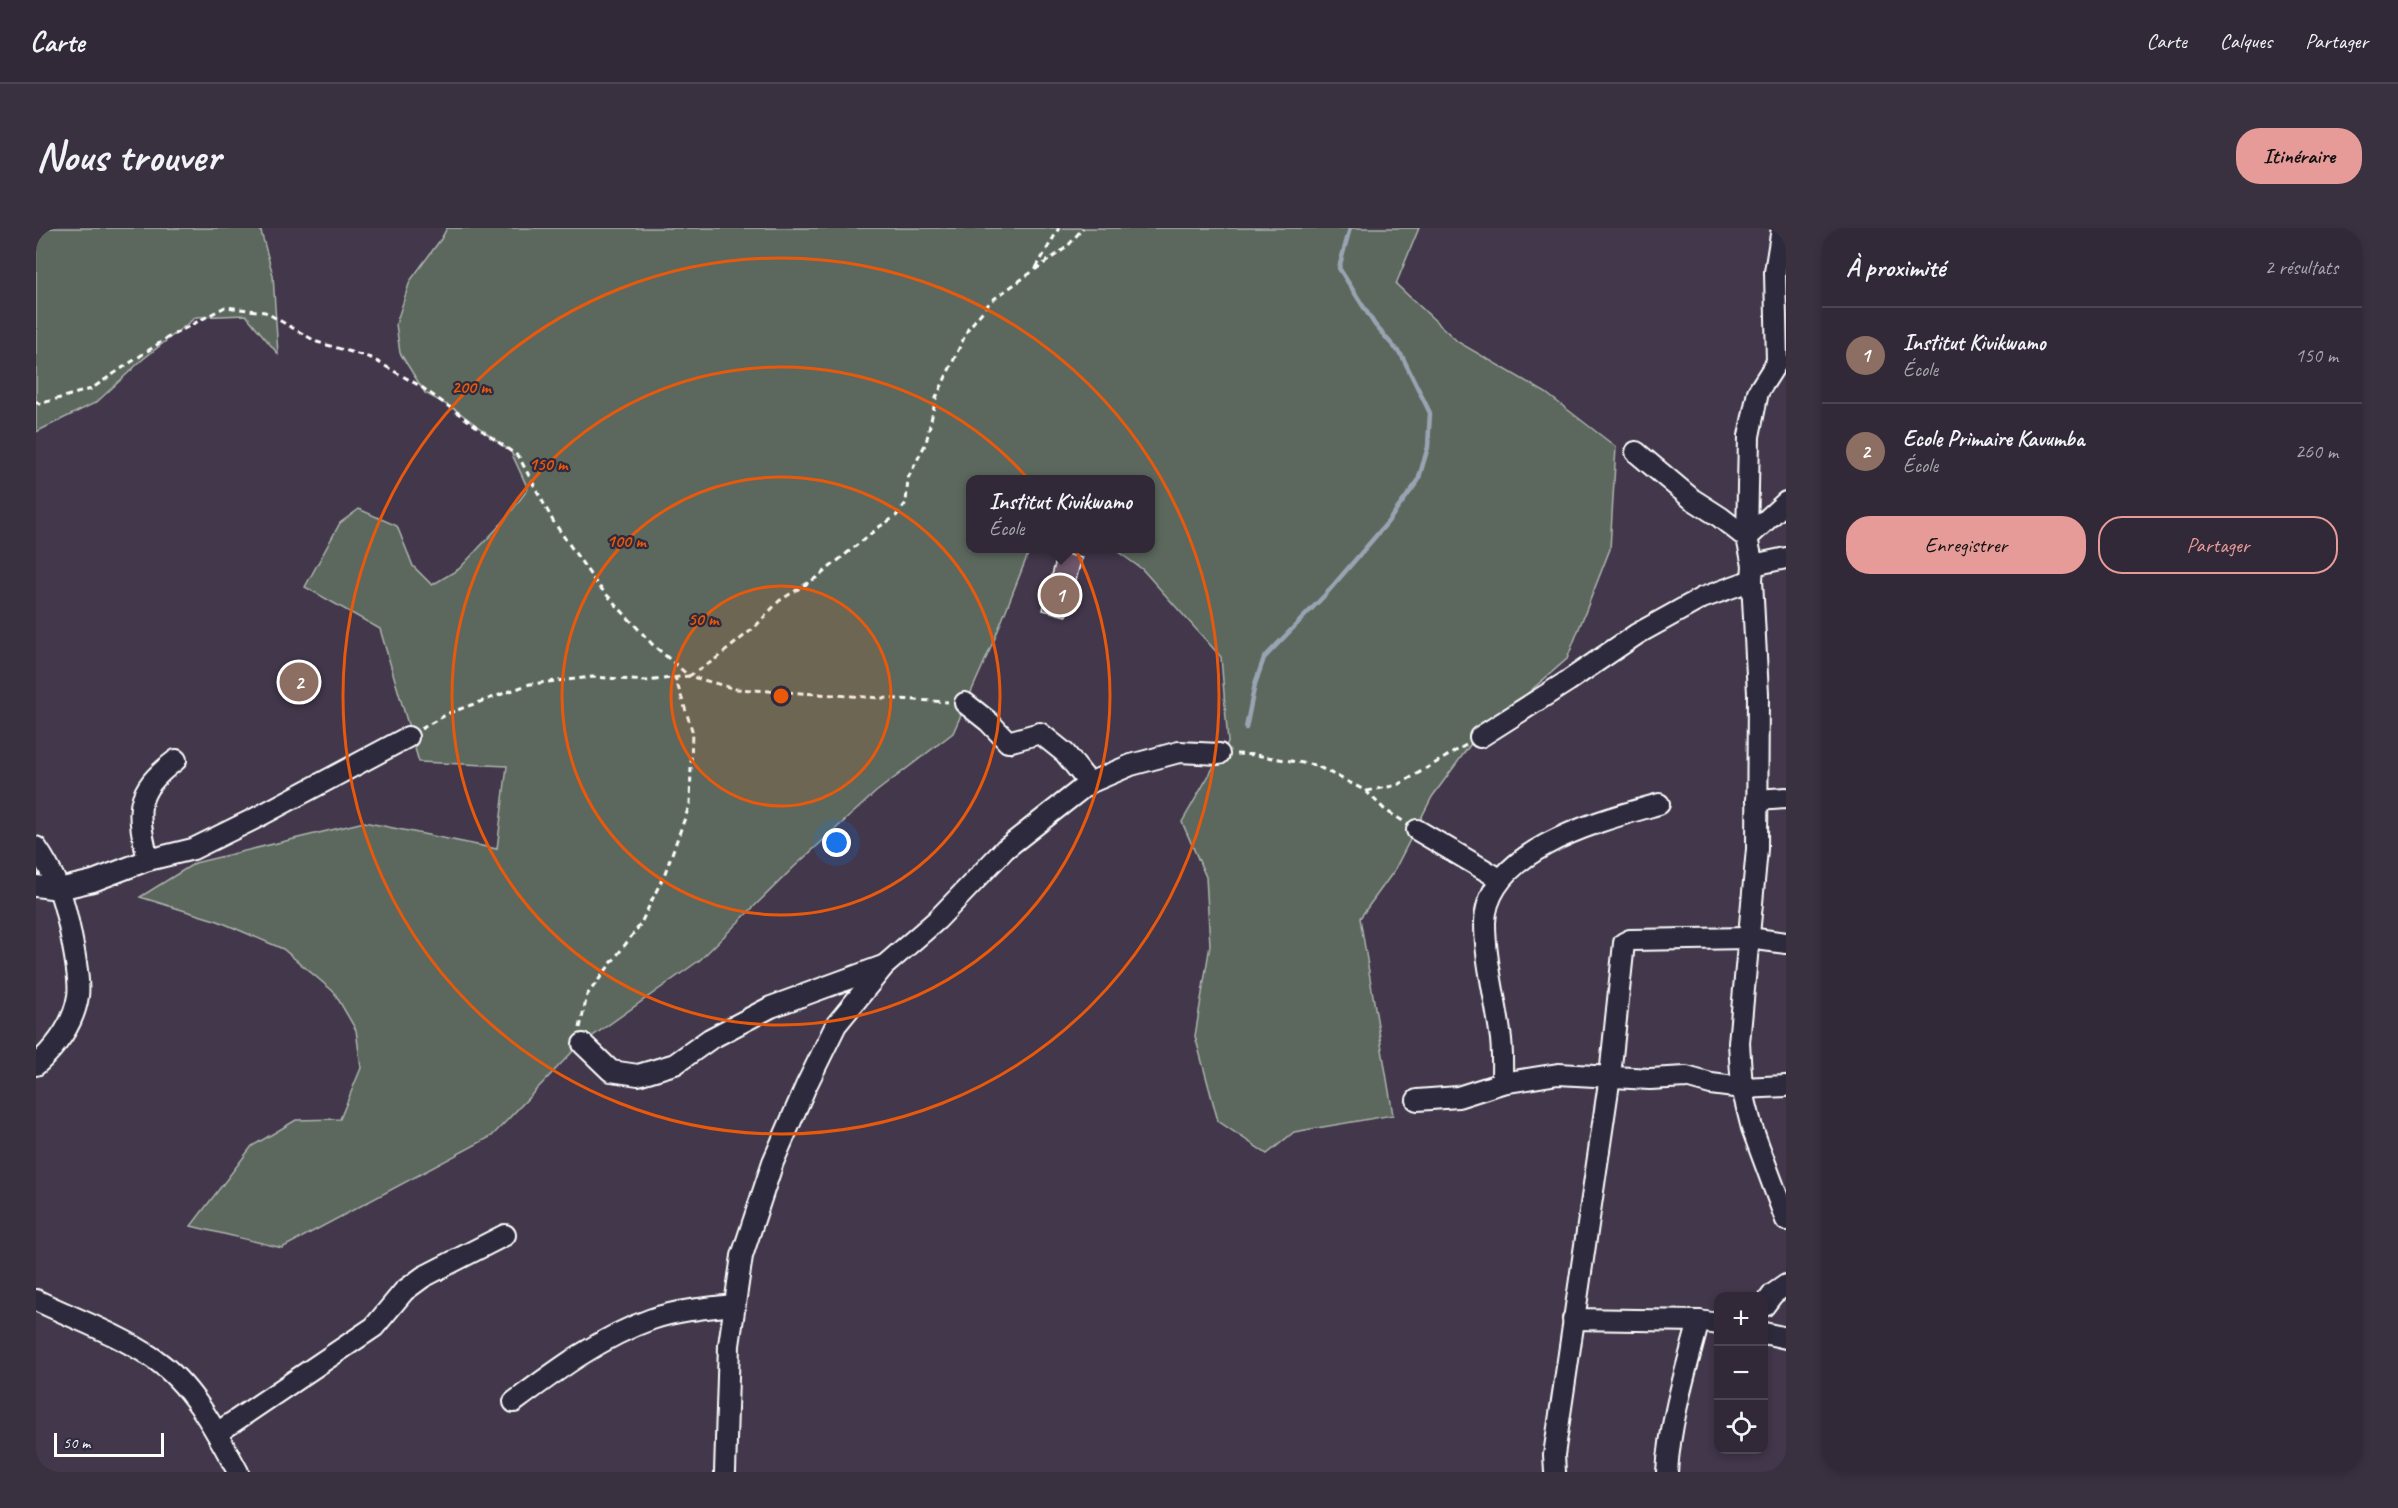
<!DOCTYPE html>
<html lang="fr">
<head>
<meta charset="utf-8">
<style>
  body { margin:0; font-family:Caveat,sans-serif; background:#3a3140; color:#f1f3f6 }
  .controls { position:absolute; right:18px; bottom:18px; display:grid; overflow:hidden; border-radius:12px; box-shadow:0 3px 9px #0003 }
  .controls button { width:54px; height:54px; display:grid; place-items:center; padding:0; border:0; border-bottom:2px solid #4d4553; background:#322938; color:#f1f3f6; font:30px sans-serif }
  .scale { position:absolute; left:18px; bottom:15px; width:110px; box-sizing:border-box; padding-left:6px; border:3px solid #fff; border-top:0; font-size:16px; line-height:21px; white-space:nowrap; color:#fff; -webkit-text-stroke:4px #2f2a3d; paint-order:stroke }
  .you { position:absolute; left:801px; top:615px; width:21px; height:21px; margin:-15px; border:4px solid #fff; border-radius:50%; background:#1a73e8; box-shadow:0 0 0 9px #1a73e833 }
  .badge { display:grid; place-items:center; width:39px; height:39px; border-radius:50%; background:#e69b98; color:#fff; font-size:20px; font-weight:700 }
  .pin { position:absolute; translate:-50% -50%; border:3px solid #fff; box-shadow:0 2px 6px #0006 }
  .popup { position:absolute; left:930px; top:247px; width:189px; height:78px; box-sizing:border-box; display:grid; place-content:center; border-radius:12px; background:#322938; filter:drop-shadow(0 2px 4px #0005); font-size:20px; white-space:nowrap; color:#a8a6ae }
  .popup b { font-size:22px; color:#f1f3f6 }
  .popup::after { content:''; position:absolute; left:50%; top:100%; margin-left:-12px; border:12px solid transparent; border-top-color:#322938 }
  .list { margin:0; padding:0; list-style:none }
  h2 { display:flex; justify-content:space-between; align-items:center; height:78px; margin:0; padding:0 24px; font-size:26px }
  h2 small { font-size:20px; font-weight:400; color:#a8a6ae }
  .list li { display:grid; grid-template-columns:39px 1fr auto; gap:18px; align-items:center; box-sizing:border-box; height:96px; padding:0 24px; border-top:2px solid #4d4553 }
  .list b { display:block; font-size:22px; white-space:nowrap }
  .list p { margin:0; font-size:20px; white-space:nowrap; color:#a8a6ae }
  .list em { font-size:20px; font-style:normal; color:#a8a6ae }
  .actions { display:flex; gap:12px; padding:18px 24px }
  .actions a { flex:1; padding:14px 0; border:2px solid #e69b98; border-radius:24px; text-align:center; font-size:21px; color:#e69b98 }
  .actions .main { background:#e69b98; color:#111 }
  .icon { flex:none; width:33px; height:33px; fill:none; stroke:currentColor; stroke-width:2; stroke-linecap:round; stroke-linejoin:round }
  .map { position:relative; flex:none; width:1750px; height:1244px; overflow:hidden; border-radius:24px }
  header { display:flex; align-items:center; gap:36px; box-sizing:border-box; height:84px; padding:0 30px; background:#322938; border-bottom:2px solid #4d4553 }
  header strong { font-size:28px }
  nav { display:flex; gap:33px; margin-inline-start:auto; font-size:21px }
  .intro { display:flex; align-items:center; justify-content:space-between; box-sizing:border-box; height:144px; padding:0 36px }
  h1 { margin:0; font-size:42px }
  .button { padding:15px 27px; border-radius:24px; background:#e69b98; color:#111; font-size:21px; font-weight:700 }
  main { display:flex; gap:36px; padding:0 36px }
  aside { flex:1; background:#322938; border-radius:24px; box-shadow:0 3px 9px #0003 }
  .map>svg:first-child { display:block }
</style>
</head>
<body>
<header>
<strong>Carte</strong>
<nav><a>Carte</a><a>Calques</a><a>Partager</a></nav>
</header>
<div class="intro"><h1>Nous trouver</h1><a class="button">Itinéraire</a></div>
<main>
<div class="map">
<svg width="1750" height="1244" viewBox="0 0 1750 1244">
  <rect width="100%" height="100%" fill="#42374b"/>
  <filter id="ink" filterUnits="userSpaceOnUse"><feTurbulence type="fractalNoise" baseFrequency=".0167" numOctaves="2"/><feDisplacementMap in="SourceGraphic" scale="12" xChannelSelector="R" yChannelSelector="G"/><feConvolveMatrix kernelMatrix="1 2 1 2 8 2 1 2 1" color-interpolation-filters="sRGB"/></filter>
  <g filter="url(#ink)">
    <g fill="#5b685d" stroke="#adb4ae" stroke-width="1.5">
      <path d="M 0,0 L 224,0 L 237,47 L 242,126 L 210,87 L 160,89 L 106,132 L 61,174 L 0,204 Z"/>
      <path d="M 411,0 L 1383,0 L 1360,56 L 1422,114 L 1510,165 L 1580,219 L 1574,321 L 1531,431 L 1437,513 L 1396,569 L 1358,643 L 1324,690 L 1357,887 L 1258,904 L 1231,926 L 1182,893 L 1159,808 L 1174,717 L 1170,649 L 1146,594 L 1192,514 L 1185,429 L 1106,341 L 1078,321 L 1114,320 L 1114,252 L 934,252 L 934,320 L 994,321 L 959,410 L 917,505 L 840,564 L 758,639 L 664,732 L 540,820 L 456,908 L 246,1020 L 155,998 L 216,918 L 260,892 L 304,891 L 325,840 L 320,802 L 298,764 L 247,721 L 182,693 L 104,669 L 159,635 L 328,594 L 461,621 L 471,538 L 383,534 L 344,401 L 269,359 L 304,295 L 323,281 L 361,298 L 377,338 L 396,357 L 423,341 L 467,294 L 492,261 L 475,224 L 420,182 L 389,165 L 364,125 L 360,96 L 374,53 L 405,11 Z"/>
    </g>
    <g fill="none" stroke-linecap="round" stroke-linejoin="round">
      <path stroke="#99a4b3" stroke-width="4.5" d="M 1210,500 L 1219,456 L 1228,430 L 1289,367 L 1351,295 L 1382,253 L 1392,219 L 1394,185 L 1366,128 L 1339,97 L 1303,40 L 1314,0"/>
    </g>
    <path fill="#6d566b" stroke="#fff" stroke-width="1.5" d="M 1022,324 L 1046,330 L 1030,388 L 1007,382 Z"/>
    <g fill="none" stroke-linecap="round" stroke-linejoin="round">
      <defs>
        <g id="minor">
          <path d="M 1746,0 L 1739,44 L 1741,134 L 1722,164 L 1713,208 L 1711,310 L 1717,337 L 1716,352 L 1722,466 L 1721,621 L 1703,815 L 1706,860 L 1716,900 L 1750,992"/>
          <path d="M 1600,224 L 1656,271 L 1684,289 L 1711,310 L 1750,274"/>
          <path d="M 1717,337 L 1750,330"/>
          <path d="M 929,475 L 953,494 L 972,514 L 1004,505 L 1029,525 L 1053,555"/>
          <path d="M 1444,509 L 1532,453 L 1601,406 L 1666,370 L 1716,352"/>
          <path d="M 1721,572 L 1750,570"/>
          <path d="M 1381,602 L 1464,651"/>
          <path d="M 0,619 C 9,632 16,645 22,659 C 30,678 45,748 42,768 C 38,795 20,819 0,837"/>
          <path d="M 112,632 C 101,583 96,565 140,532"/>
          <path d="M 0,658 L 23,661 L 57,653 L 112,632 L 157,621 L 218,591 L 372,509"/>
          <path d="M 547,816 L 575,843 L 602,847 L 639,836 L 674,811 L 735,779 L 847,738"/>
          <path d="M 1466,855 C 1466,838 1467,820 1464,804 C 1459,768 1449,731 1449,695 C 1450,621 1567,592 1623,576"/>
          <path d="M 1381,872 L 1422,869 L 1466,855 L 1522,846 L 1614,851 L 1650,849 L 1675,856 L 1706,860 L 1750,858"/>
          <path d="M 0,1072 C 39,1091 80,1105 117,1130 C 156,1156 180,1203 202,1244"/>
          <path d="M 1728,1078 L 1737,1066 L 1750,1057"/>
          <path d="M 1537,1091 L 1663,1093 L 1682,1096"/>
          <path d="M 1728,1105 L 1750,1110"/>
          <path d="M 478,1174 C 521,1142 565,1109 616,1091 C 643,1082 670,1080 698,1077"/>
          <path d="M 181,1205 L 338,1099 L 368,1063 L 387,1049 L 469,1007"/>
          <path d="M 689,1244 L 693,1117 L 706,1028 L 737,934 L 770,858 L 800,797 L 848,738 L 901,692 L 969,621 L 1053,555 L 1095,537 L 1143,524 L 1183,526"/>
          <path d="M 1519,1244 L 1518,1227 L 1574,848 L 1588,715 L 1594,712 L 1713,710 L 1750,715"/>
          <path d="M 1631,1244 C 1634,1193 1650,1142 1663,1093"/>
        </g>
      </defs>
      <use href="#minor" stroke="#fff" stroke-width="24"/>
      <g stroke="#fff" stroke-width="3" stroke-dasharray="6 4.5" stroke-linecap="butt">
        <path d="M 1000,40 L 1023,0"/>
        <path d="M 0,173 L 3,176 L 55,161 L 131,110 L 189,79 L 229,84 L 281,114 L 335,130 L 384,158 L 483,229 L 517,293 L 560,355 L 616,416 L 653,448 L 677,433 L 718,400 L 743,373 L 783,348 L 843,299 L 860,288 L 870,275 L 872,250 L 890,215 L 900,170 L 932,101 L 955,73 L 1031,19 L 1047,0"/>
        <path d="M 385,501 L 413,485 L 494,456 L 557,449 L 610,453 L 653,448 L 700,461 L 912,474"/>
        <path d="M 1200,526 L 1219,527 L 1279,537 L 1330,563 L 1349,582 L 1367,593"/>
        <path d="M 1331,563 L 1362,557 L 1430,517"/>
        <path d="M 544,800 L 551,767 L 604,697 L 629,645 L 654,576 L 656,502 L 639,449"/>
      </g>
      <use href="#minor" stroke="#2f2a3d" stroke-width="20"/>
    </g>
  </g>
  <circle cx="745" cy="468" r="110" fill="#e8590c" fill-opacity=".12"/>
  <g fill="none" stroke="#e8590c" stroke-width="3">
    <circle cx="745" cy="468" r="110"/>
    <circle cx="745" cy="468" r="219"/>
    <circle cx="745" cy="468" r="329"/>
    <circle cx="745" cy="468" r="438"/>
  </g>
  <circle cx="745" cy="468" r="9" fill="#e8590c" stroke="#2f2a3d" stroke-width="3"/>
  <g font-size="18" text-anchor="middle" font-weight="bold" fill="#e8590c" stroke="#2f2a3d" stroke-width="4.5" stroke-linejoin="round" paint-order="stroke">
    <text x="435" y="165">200 m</text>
    <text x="512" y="242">150 m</text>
    <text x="590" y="319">100 m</text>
    <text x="667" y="397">50 m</text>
  </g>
</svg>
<div class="controls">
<button>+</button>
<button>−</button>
<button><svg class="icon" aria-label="locate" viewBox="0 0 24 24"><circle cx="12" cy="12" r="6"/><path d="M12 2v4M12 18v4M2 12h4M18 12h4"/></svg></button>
</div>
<div class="scale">50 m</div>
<div class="you"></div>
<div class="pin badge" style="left:1024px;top:367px;background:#8d6e63">1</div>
<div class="popup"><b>Institut Kivikwamo</b>École</div>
<div class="pin badge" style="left:263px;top:454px;background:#8d6e63">2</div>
</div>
<aside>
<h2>À proximité<small>2 résultats</small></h2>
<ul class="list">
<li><span class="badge" style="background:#8d6e63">1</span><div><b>Institut Kivikwamo</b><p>École</p></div><em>150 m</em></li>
<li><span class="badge" style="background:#8d6e63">2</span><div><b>Ecole Primaire Kavumba</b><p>École</p></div><em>260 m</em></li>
</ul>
<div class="actions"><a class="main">Enregistrer</a><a>Partager</a></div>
</aside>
</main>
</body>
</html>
